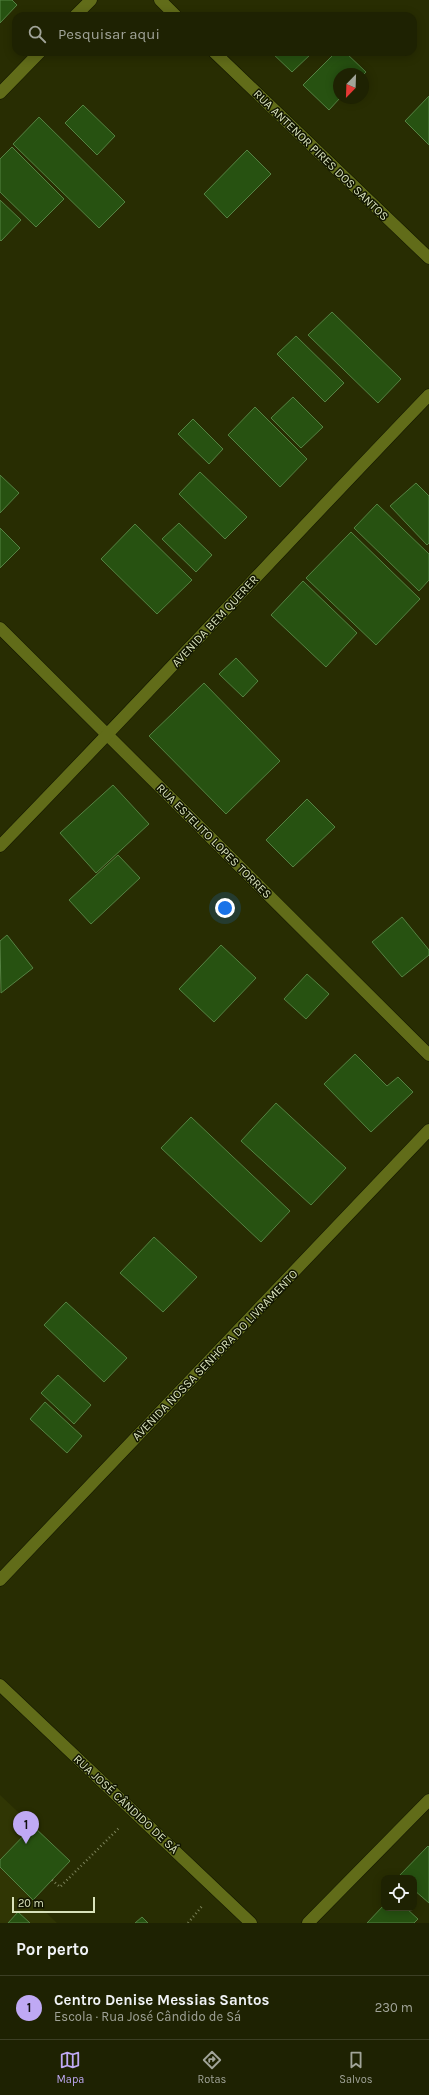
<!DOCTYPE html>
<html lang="pt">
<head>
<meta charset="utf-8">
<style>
  body { margin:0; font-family:Karla,sans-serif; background:#2b2f11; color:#f1f3f6 }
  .controls { position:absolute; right:12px; bottom:12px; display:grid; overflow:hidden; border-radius:8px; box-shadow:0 2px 10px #0003 }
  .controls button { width:36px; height:36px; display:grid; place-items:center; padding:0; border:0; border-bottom:1px solid #3c3f24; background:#1e2202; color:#f1f3f6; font:20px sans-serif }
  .compass { position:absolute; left:333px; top:68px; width:36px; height:36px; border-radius:50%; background:#1e2202; box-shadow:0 2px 10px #0003; rotate:203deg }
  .scale { position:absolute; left:12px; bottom:10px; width:83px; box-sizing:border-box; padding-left:4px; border:2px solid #d9e2bb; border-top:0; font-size:11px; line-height:14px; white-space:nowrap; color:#d9e2bb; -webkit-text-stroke:3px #111500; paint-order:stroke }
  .you { position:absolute; left:225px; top:908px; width:14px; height:14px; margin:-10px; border:3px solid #fff; border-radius:50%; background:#1a73e8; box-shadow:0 0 0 6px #1a73e833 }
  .badge { display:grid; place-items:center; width:26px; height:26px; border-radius:50%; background:#bfa9f4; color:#111; font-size:13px; font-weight:700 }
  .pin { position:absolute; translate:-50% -33px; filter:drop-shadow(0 1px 2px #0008) }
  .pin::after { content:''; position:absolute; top:21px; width:14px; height:12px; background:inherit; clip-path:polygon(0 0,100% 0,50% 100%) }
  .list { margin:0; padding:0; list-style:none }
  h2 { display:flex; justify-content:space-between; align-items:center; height:52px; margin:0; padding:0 16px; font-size:17px }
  h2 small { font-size:13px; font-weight:400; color:#a1a499 }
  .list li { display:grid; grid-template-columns:26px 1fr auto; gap:12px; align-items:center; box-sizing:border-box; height:64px; padding:0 16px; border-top:1px solid #3c3f24 }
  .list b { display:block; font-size:15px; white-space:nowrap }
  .list p { margin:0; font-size:13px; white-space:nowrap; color:#a1a499 }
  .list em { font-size:13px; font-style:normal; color:#a1a499 }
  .icon { flex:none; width:22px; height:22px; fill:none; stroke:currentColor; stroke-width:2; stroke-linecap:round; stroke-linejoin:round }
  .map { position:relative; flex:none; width:429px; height:1923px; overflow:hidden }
  .search { position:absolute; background:#1e2202; box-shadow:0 2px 10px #0003; left:12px; right:12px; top:12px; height:44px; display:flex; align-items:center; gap:10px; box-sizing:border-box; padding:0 14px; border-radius:12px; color:#a1a499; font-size:15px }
  .sheet { height:116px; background:#1e2202 }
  nav { display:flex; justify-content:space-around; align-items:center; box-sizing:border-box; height:56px; border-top:1px solid #3c3f24; background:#1e2202; font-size:11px; color:#a1a499 }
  nav a { display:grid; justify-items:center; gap:2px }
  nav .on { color:#bfa9f4 }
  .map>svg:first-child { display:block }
</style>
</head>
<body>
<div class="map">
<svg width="429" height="1923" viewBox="0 0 429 1923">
  <rect width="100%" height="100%" fill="#282d02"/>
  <path fill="#303604" d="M 0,1795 L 70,1861 L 33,1900 L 57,1923 L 0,1923 Z"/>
  <g fill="#275211" stroke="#558343">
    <path d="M 0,0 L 12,0 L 17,5 L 0,23 Z"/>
    <path d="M 271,52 L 311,52 L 312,53 L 292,72 Z"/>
    <path d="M 336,52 L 345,52 L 366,72 L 363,75 L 339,74 L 340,98 L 329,110 L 303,85 Z"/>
    <path d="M 429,96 L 429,145 L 405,121 Z"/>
    <path d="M 83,105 L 115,136 L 97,155 L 65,123 Z"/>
    <path d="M 39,117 L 125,202 L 99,228 L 13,144 Z"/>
    <path d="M 12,147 L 64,199 L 36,227 L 0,192 L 0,159 Z"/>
    <path d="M 247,150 L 271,174 L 227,218 L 204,194 Z"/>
    <path d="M 0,200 L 21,220 L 1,241 L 0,240 Z"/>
    <path d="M 332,312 L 401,379 L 378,403 L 308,335 Z"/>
    <path d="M 296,336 L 344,383 L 325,402 L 277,354 Z"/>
    <path d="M 293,397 L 323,427 L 301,448 L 271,418 Z"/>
    <path d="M 255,407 L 307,459 L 280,487 L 228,435 Z"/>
    <path d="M 193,419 L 223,449 L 209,464 L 178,434 Z"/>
    <path d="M 200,472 L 247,517 L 225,539 L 179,494 Z"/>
    <path d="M 0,475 L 19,493 L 0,513 Z"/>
    <path d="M 416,483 L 429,496 L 429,543 L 427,545 L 390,506 Z"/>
    <path d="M 377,504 L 429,554 L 429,580 L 419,591 L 354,528 Z"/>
    <path d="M 179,523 L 212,555 L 196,572 L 162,539 Z"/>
    <path d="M 135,524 L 192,580 L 157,614 L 101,559 Z"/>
    <path d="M 0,528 L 20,548 L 0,568 Z"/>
    <path d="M 351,532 L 420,599 L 376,645 L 306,578 Z"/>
    <path d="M 303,581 L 357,633 L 326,667 L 271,615 Z"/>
    <path d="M 236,658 L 258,681 L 243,697 L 219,674 Z"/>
    <path d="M 204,683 L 280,761 L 226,814 L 149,736 Z"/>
    <path d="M 113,785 L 149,824 L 96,873 L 60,833 Z"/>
    <path d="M 307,799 L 335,827 L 293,867 L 266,840 Z"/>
    <path d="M 118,855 L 140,878 L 91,924 L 69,900 Z"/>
    <path d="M 402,917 L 429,950 L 429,955 L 402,977 L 372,942 Z"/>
    <path d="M 7,935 L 33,968 L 1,993 L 0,941 Z"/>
    <path d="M 221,945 L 256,978 L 214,1022 L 179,989 Z"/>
    <path d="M 307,974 L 329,994 L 306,1019 L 284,999 Z"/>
    <path d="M 355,1054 L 387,1086 L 398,1077 L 413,1092 L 371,1132 L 324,1084 Z"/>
    <path d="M 276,1103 L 346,1168 L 311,1205 L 241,1141 Z"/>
    <path d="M 191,1117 L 290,1211 L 261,1242 L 161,1148 Z"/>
    <path d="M 154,1237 L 197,1277 L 163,1312 L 120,1273 Z"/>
    <path d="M 66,1302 L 127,1358 L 104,1382 L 44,1325 Z"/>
    <path d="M 58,1375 L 91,1405 L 74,1424 L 41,1393 Z"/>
    <path d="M 45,1402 L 82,1436 L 67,1453 L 30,1419 Z"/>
    <path d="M 33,1826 L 70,1861 L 33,1900 L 0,1867 L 0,1860 Z"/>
    <path d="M 428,1846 L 429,1847 L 429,1903 L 414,1890 L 414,1878 L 402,1878 L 399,1876 Z"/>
    <path d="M 384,1905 L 384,1908 L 406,1908 L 418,1919 L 414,1923 L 367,1923 Z"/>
    <path d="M 18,1912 L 30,1923 L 8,1923 Z"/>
    <path d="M 142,1917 L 148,1923 L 135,1923 Z"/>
  </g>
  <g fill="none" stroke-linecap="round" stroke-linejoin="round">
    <defs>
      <g id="street">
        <path d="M 160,0 L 176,16"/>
        <path d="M 75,16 L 91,0"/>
        <path d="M 214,52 L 429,258"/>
        <path d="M 0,93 L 40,52"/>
        <path d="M 0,628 L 429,1055"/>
        <path d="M 0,846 C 145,697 285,545 429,395"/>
        <path d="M 0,1580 L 429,1130"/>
        <path d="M 0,1685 L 251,1923"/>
        <path d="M 308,1923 L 429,1800"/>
      </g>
    </defs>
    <use href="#street" stroke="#111500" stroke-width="13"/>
    <g stroke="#7c835a" stroke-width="2.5" stroke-dasharray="1 3" stroke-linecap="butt">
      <path d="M 52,1880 L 60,1887 L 120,1827"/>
      <path d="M 188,1923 L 203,1905"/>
    </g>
    <use href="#street" stroke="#616c19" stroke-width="12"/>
  </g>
  <g text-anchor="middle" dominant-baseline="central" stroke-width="3" stroke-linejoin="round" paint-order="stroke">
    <g font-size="12" fill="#d9e2bb" stroke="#111500">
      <text transform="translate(321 155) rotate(44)">RUA ANTENOR PIRES DOS SANTOS</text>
      <text transform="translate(215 621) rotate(-47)">AVENIDA BEM QUERER</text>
      <text transform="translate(214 841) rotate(45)">RUA ESTELITO LOPES TORRES</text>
      <text transform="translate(215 1355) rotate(-46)">AVENIDA NOSSA SENHORA DO LIVRAMENTO</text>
      <text transform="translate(126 1804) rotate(43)">RUA JOSÉ CÂNDIDO DE SÁ</text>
    </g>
  </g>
</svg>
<div class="controls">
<button><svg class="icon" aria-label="locate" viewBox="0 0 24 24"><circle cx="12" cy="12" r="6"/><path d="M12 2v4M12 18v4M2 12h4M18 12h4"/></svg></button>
</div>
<svg class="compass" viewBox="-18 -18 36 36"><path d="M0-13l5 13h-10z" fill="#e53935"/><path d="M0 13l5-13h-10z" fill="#a1a499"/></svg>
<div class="scale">20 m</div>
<div class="you"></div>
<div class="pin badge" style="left:26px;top:1844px">1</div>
<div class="search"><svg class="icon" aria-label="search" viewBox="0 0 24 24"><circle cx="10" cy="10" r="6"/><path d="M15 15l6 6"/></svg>Pesquisar aqui</div>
</div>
<section class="sheet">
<h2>Por perto<small></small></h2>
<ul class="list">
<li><span class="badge">1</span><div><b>Centro Denise Messias Santos</b><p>Escola · Rua José Cândido de Sá</p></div><em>230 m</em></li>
</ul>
</section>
<nav>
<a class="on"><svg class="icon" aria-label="map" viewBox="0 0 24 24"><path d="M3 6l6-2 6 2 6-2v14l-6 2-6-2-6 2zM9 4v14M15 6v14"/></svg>Mapa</a>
<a><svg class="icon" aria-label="directions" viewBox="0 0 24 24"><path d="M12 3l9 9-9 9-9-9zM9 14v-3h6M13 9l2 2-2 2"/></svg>Rotas</a>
<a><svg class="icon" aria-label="saved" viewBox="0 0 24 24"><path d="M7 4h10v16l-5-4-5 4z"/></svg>Salvos</a>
</nav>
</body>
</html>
